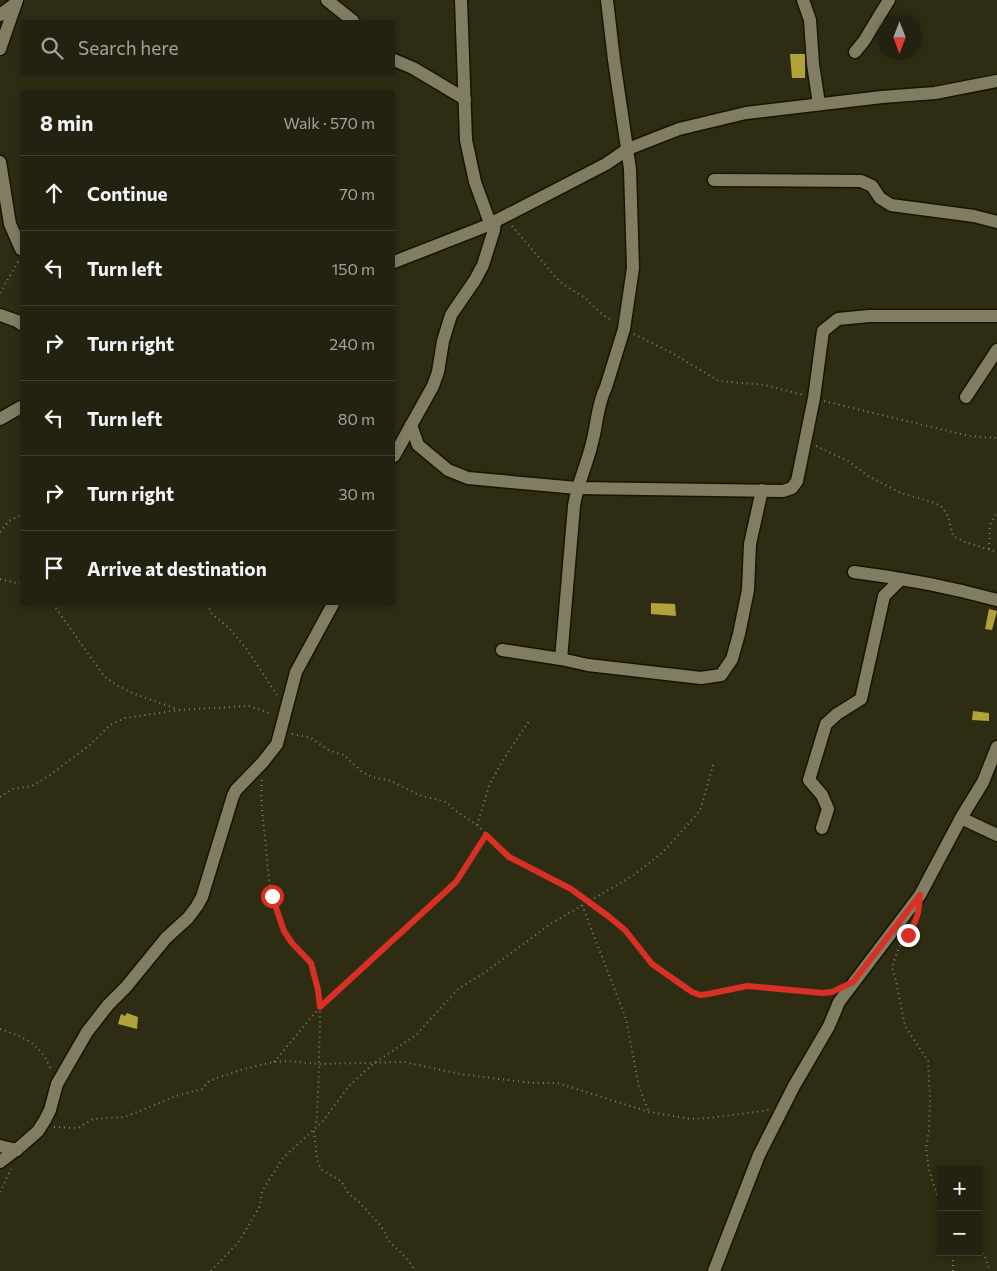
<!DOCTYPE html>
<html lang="en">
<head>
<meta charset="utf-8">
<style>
  body { margin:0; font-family:Commissioner,sans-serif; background:#2f2e1d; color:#f1f3f6 }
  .controls { position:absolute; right:15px; bottom:15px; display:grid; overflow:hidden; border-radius:0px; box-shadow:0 2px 8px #0003 }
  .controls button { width:45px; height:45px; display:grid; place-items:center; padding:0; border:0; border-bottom:1px solid #403e2f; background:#23210f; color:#f1f3f6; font:25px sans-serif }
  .compass { position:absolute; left:877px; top:15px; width:45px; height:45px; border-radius:50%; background:#23210f; box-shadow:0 2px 8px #0003; rotate:180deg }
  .stop { position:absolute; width:15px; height:15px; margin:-11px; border:4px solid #d93025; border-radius:50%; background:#fff }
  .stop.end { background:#d93025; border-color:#fff; box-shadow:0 1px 5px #0008 }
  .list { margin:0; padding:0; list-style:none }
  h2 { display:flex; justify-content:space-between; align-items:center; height:65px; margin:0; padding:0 20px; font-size:21px }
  h2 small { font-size:16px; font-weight:400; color:#a3a39e }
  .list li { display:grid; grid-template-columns:32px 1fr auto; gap:15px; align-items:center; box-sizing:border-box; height:75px; padding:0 20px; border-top:1px solid #403e2f }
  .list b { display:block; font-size:19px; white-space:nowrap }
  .list em { font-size:16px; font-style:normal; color:#a3a39e }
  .icon { flex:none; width:28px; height:28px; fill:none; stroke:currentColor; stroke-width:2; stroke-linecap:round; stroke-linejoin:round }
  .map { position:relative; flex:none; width:997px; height:1271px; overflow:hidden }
  .search { position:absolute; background:#23210f; box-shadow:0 2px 8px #0003; left:20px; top:20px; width:375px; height:55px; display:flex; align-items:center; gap:12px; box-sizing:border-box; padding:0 18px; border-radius:0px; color:#a3a39e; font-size:19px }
  .panel { position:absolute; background:#23210f; box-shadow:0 2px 8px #0003; left:20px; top:90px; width:375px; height:515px; border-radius:0px }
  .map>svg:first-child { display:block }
</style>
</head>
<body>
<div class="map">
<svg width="997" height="1271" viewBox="0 0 997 1271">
  <rect width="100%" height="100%" fill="#2f2c14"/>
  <g fill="#b0a339">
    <path d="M 790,54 L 805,54 L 805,78 L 792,78 Z"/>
    <path d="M 651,603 L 675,604 L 676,616 L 651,614 Z"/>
    <path d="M 989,609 L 997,611 L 992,630 L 985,629 Z"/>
    <path d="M 973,711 L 989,713 L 989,721 L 972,720 Z"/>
    <path d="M 127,1013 L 138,1017 L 137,1029 L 118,1024 L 121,1014 L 125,1016 Z"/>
  </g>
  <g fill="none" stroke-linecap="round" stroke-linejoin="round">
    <defs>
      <g id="minor">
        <path d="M 327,0 L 353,21"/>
        <path d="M 461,0 L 466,140 L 475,182 L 490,223"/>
        <path d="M 803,0 L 810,20 L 813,64 L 819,104"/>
        <path d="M 0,15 L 16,3"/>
        <path d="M 0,49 L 17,0"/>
        <path d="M 855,52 L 864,41 L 889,0"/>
        <path d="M 394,60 L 413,68 L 465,99"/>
        <path d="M 0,162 L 10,224 L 21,249"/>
        <path d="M 714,180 L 861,181 L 872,186 L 880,198 L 891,205 L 974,216 L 997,222"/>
        <path d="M 394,262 L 486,226 L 606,164 L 628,149 L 679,129 L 746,113 L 882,97 L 935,93 L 997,81"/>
        <path d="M 0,315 L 17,321 L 21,324"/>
        <path d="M 966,397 L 997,350"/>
        <path d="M 0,419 L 21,407"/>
        <path d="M 411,425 L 418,445 L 448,470 L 468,478 L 577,488 L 783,491 L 792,488 L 797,481 L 814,398 L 823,331 L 838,319 L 869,316 L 997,316"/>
        <path d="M 394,456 L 433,386 L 438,372 L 443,341 L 451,315 L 475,280 L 483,265 L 494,230 L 495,221"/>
        <path d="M 854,572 C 902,578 950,587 997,600"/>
        <path d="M 502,650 L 561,659 L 588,665 L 701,678 L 721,675 L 732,659 L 739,634 L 748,590 L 750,544 L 762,490"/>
        <path d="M 561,659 L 574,506 C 577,484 587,465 592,443 C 597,425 597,405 606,387 L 624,329 L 633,268 L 630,169 L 614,60 L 607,0"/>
        <path d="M 961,818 L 997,835"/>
        <path d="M 822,828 L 828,809 L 822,795 L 809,780 L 826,724 L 837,714 L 861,699 L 884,596 L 901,579"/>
        <path d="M 0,1146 L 17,1150"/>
        <path d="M 0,1162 L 21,1146 L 38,1131 L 45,1120 L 50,1110 L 57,1084 L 87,1032 L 108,1005 L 126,987 L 166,938 L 188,918 L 197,906 L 202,897 L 233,796 L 236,790 L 263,762 L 277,744 L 296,672 L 333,604"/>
        <path d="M 714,1271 L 759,1155 L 794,1086 L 829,1026 L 839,1002 L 920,895 L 961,818 L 983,782 L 997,747"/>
      </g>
    </defs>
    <use href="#minor" stroke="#171400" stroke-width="15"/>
    <g stroke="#83806d" stroke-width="2" stroke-dasharray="1 4" stroke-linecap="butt">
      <path d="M 512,226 L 560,282 L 585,298 L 603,315 L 613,321"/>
      <path d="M 0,293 L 19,260"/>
      <path d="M 634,334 L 672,353 L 719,381 L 765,385 L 803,395"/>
      <path d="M 824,401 L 969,436 L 997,438"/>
      <path d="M 816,446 L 848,461 L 868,476 L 901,493 L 935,503 L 942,507 L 948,516 L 953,536 L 965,542 L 997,552"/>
      <path d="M 0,532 L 9,521 L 21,515"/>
      <path d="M 989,549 L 990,525 L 997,512"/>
      <path d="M 0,579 L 21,584"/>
      <path d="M 53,604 L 104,676 C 124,693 153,700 177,709"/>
      <path d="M 207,604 L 212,614 L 230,629 L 248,651 L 277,695"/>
      <path d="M 292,734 L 311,738 L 328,750 L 344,755 L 362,772 L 372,777 L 391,781 L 419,795 L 446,802 L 456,811 L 477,825 L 509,857 L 571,889 L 607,916 L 625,931 L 652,964 L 692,992 L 700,995 L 708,994 L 747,986 L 823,993 L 832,992"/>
      <path d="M 262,780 C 260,803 264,825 266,848 C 268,876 271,907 285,932 C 292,944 309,957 313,968 C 322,996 320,1025 319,1054 C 319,1078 318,1102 316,1126"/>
      <path d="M 0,797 L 13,789 L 32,786 L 50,775 L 91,744 L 110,725 L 125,718 L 179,710 L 249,706 L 272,714"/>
      <path d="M 477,825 L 489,786 L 501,763 L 529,721"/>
      <path d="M 582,905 L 626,1019 L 639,1087 L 649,1112"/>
      <path d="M 916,920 L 899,947 L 892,967 L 896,981 L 905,1026 L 928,1061 L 930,1100 L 929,1131 L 926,1148 L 929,1170 L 941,1207"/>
      <path d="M 0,1029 C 26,1038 40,1043 51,1070"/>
      <path d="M 274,1062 L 320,1007 L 456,882 L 486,835"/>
      <path d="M 54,1127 L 78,1128 L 93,1119 L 125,1117 L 176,1096 L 202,1089 L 209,1081 L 220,1077 L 244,1069 L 273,1062 L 287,1061 L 319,1064 L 404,1062 L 460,1074 L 532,1083 L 557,1083 L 649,1112 L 691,1119 L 710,1118 L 770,1110"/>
      <path d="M 314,1131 L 317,1160 L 320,1167 L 322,1170 L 341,1181 L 349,1194 L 358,1201 L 381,1226 L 389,1241 L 408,1260 L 415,1271"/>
      <path d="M 0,1192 L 11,1169"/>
      <path d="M 978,1250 L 985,1257 L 990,1271"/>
      <path d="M 211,1271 L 238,1243 L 260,1206 L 262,1191 L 283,1158 L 323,1121 L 349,1086 L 373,1064 L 416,1035 L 458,989 L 484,973 L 552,923 L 634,875 L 663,852 L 700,811 L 714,762"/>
      <path d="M 953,1271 L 953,1252"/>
    </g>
    <use href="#minor" stroke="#807d63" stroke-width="12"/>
  </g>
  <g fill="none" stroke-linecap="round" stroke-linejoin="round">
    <path stroke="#d93025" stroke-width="6" d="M 272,896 L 284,931 L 292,943 L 311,963 L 318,990 L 320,1007 L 456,882 L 486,835 L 509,857 L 571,889 L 608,916 L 625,930 L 652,964 L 692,992 L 700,995 L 708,994 L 747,986 L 823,993 L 832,992 L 853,982 L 920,895 C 919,913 917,920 908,935"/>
  </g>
</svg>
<div class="controls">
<button>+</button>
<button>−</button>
</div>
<svg class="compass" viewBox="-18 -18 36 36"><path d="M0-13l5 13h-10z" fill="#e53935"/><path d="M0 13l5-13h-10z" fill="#a3a39e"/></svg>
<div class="stop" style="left:272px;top:896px"></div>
<div class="stop end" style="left:908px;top:935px"></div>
<div class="search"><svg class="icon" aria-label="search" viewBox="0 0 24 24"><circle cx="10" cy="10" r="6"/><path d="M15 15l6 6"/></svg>Search here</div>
<section class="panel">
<h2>8 min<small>Walk · 570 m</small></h2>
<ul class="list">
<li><svg class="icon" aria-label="ahead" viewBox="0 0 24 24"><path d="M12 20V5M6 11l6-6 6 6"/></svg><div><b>Continue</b></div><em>70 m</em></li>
<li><svg class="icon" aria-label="left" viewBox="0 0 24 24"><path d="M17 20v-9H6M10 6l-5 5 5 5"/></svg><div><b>Turn left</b></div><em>150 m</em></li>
<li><svg class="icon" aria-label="right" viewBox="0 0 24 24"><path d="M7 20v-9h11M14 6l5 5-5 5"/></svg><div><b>Turn right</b></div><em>240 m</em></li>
<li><svg class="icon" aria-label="left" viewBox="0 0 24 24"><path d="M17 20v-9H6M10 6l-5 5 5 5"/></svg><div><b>Turn left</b></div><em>80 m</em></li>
<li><svg class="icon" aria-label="right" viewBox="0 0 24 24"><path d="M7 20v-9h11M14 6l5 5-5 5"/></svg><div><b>Turn right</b></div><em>30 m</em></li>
<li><svg class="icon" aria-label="arrive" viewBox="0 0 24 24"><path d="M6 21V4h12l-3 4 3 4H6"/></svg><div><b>Arrive at destination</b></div></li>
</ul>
</section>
</div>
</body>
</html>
